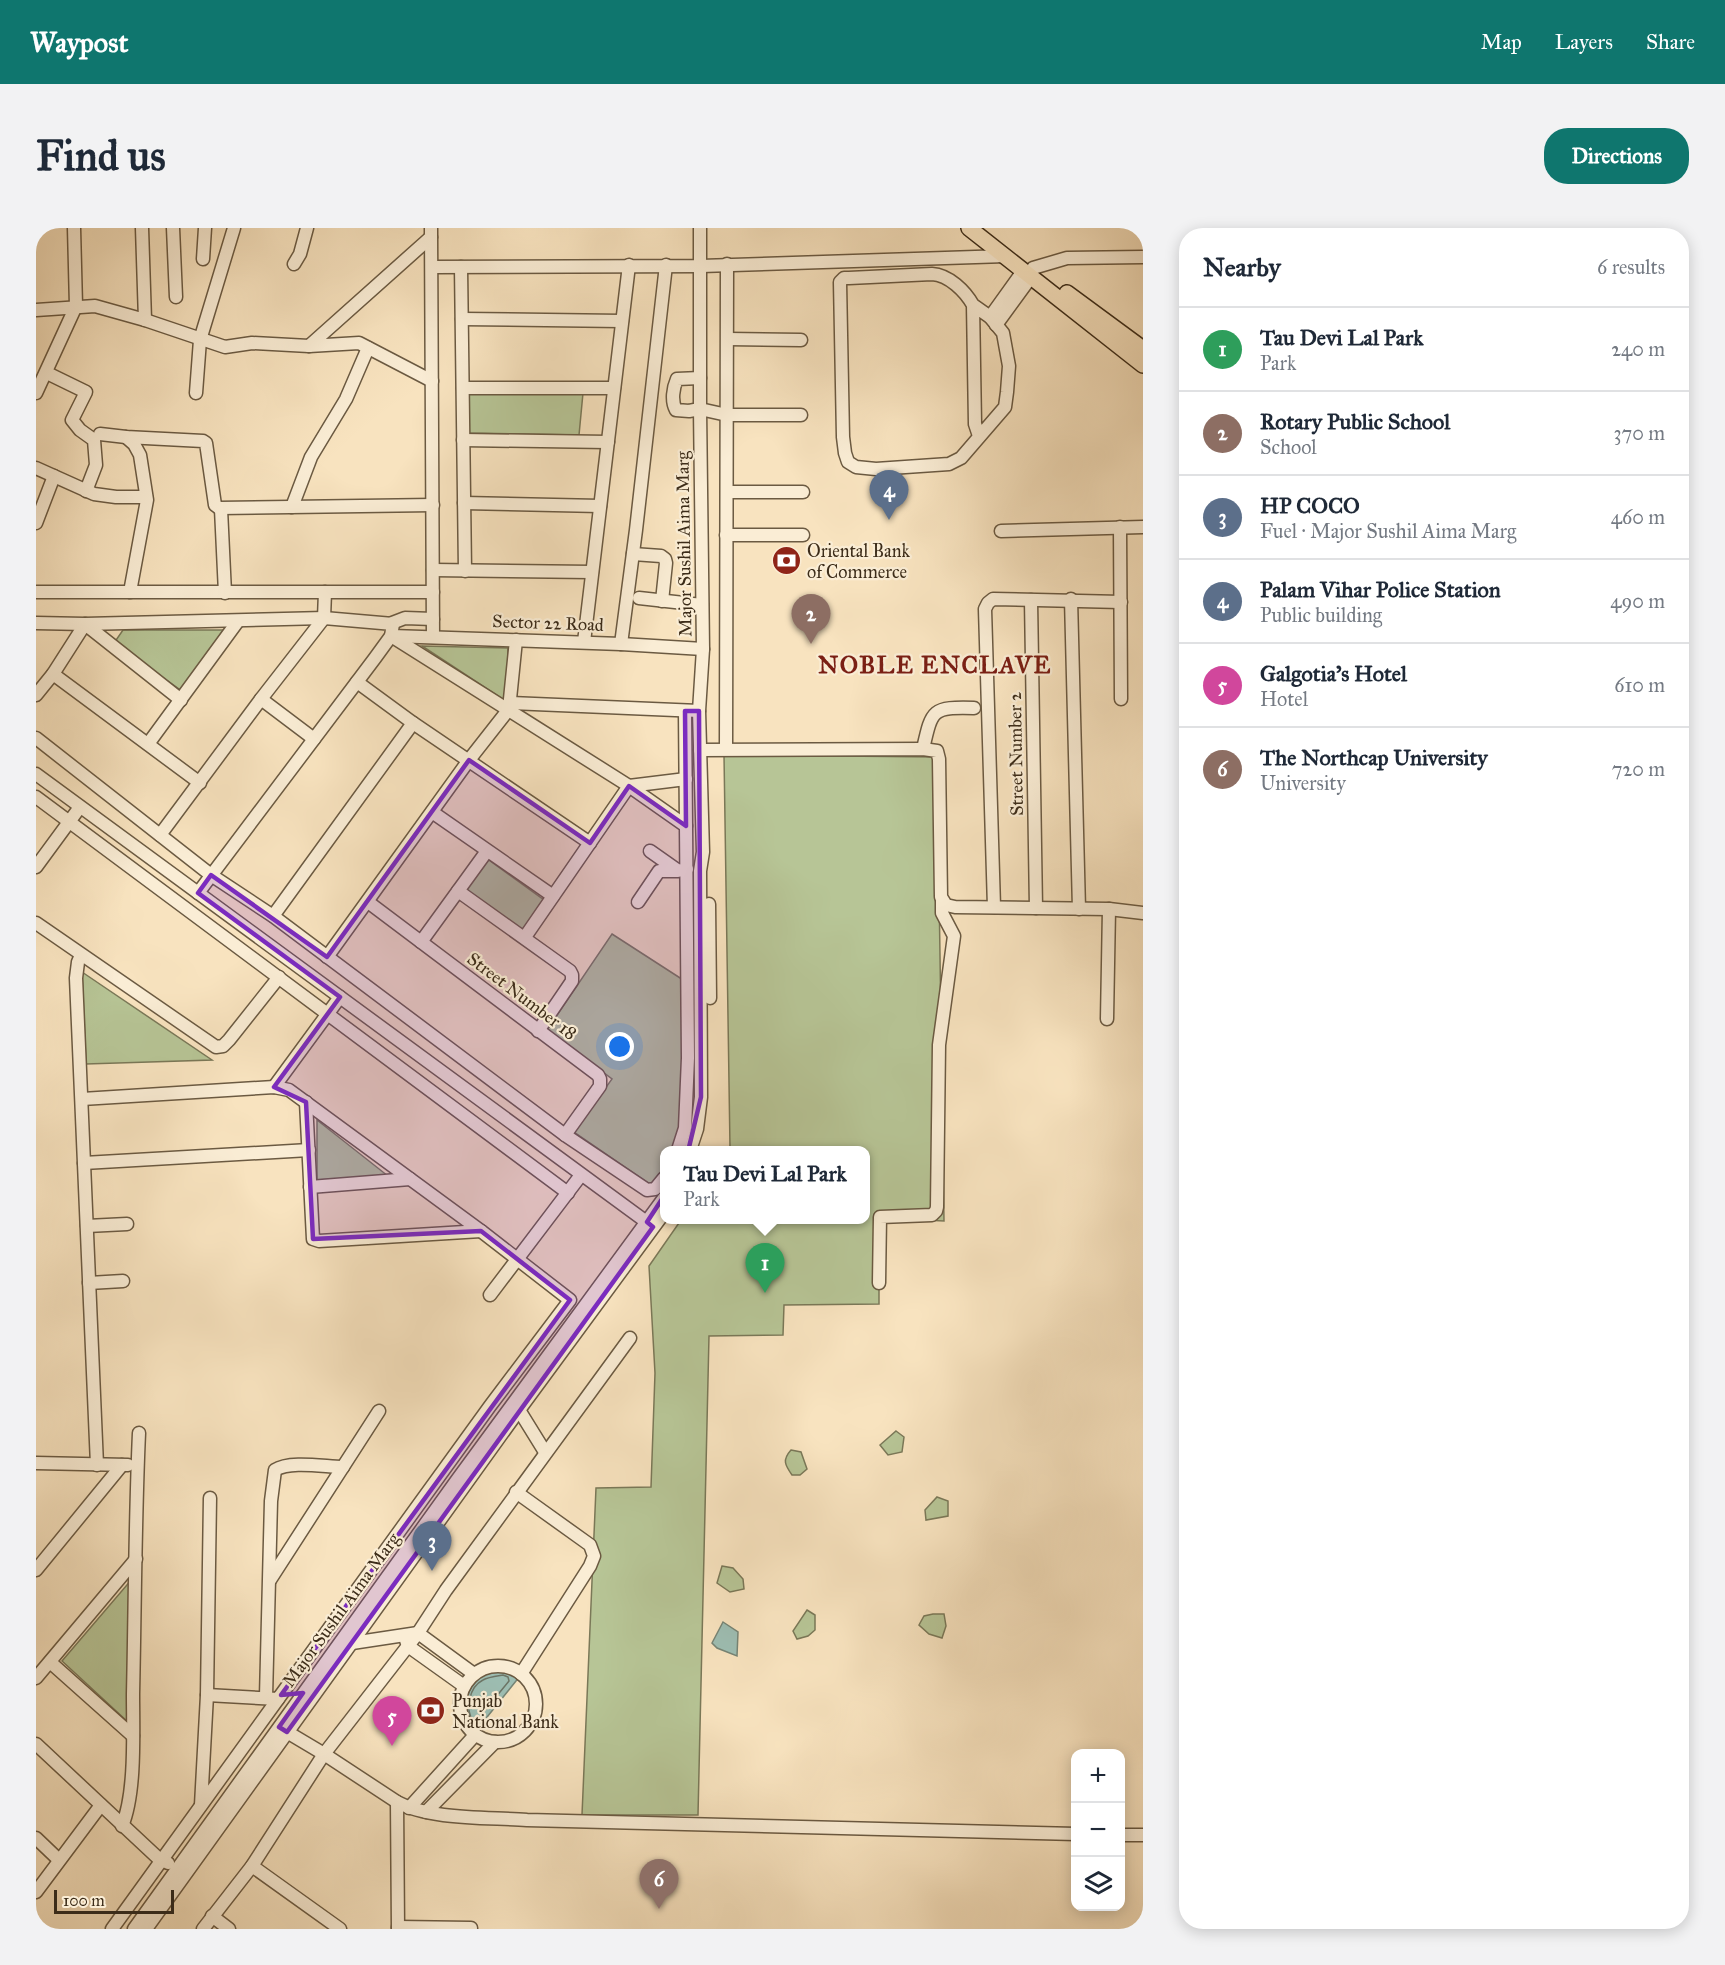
<!DOCTYPE html>
<html lang="en">
<head>
<meta charset="utf-8">
<style>
  body { margin:0; font-family:"IM FELL Great Primer",serif; background:#f2f2f3; color:#1f2937 }
  .controls { position:absolute; right:18px; bottom:18px; display:grid; overflow:hidden; border-radius:12px; box-shadow:0 3px 15px #0003 }
  .controls button { width:54px; height:54px; display:grid; place-items:center; padding:0; border:0; border-bottom:2px solid #e0e1e3; background:#fff; color:#1f2937; font:30px sans-serif }
  .scale { position:absolute; left:18px; bottom:15px; width:120px; box-sizing:border-box; padding-left:6px; border:3px solid #3c2c19; border-top:0; font-size:16px; line-height:21px; white-space:nowrap; color:#3c2c19; -webkit-text-stroke:4px #faedd5; paint-order:stroke }
  .you { position:absolute; left:584px; top:819px; width:21px; height:21px; margin:-15px; border:4px solid #fff; border-radius:50%; background:#1a73e8; box-shadow:0 0 0 9px #1a73e833 }
  .badge { display:grid; place-items:center; width:39px; height:39px; border-radius:50%; background:#0f766e; color:#fff; font-size:20px; font-weight:700 }
  .pin { position:absolute; translate:-50% -50px; filter:drop-shadow(0 2px 3px #0008) }
  .pin::after { content:''; position:absolute; top:32px; width:21px; height:18px; background:inherit; clip-path:polygon(0 0,100% 0,50% 100%) }
  .popup { position:absolute; left:624px; top:918px; width:210px; height:78px; box-sizing:border-box; display:grid; place-content:center; border-radius:12px; background:#fff; filter:drop-shadow(0 2px 4px #0005); font-size:20px; white-space:nowrap; color:#747a83 }
  .popup b { font-size:22px; color:#1f2937 }
  .popup::after { content:''; position:absolute; left:50%; top:100%; margin-left:-12px; border:12px solid transparent; border-top-color:#fff }
  .list { margin:0; padding:0; list-style:none }
  h2 { display:flex; justify-content:space-between; align-items:center; height:78px; margin:0; padding:0 24px; font-size:26px }
  h2 small { font-size:20px; font-weight:400; color:#747a83 }
  .list li { display:grid; grid-template-columns:39px 1fr auto; gap:18px; align-items:center; box-sizing:border-box; height:84px; padding:0 24px; border-top:2px solid #e0e1e3 }
  .list b { display:block; font-size:22px; white-space:nowrap }
  .list p { margin:0; font-size:20px; white-space:nowrap; color:#747a83 }
  .list em { font-size:20px; font-style:normal; color:#747a83 }
  .icon { flex:none; width:33px; height:33px; fill:none; stroke:currentColor; stroke-width:2; stroke-linecap:round; stroke-linejoin:round }
  .map { position:relative; flex:none; width:1107px; height:1701px; overflow:hidden; border-radius:24px }
  header { display:flex; align-items:center; gap:36px; box-sizing:border-box; height:84px; padding:0 30px; background:#0f766e; color:#fff }
  header strong { font-size:28px }
  nav { display:flex; gap:33px; margin-inline-start:auto; font-size:21px }
  .intro { display:flex; align-items:center; justify-content:space-between; box-sizing:border-box; height:144px; padding:0 36px }
  h1 { margin:0; font-size:42px }
  .button { padding:15px 27px; border-radius:24px; background:#0f766e; color:#fff; font-size:21px; font-weight:700 }
  main { display:flex; gap:36px; padding:0 36px }
  aside { flex:1; background:#fff; border-radius:24px; box-shadow:0 3px 15px #0003 }
  .map>svg:first-child { display:block }
</style>
</head>
<body>
<header>
<strong>Waypost</strong>
<nav><a>Map</a><a>Layers</a><a>Share</a></nav>
</header>
<div class="intro"><h1>Find us</h1><a class="button">Directions</a></div>
<main>
<div class="map">
<svg width="1107" height="1701" viewBox="0 0 1107 1701">
  <rect width="100%" height="100%" fill="#f8e3bf"/>
  <filter id="stains"><feTurbulence type="fractalNoise" baseFrequency=".00333" numOctaves="4"/><feColorMatrix values="0 0 0 0 .2 0 0 0 0 .09 0 0 0 0 .02 0 0 0 .5 -.17"/></filter>
  <radialGradient id="worn" r=".72"><stop offset=".6" stop-color="#630" stop-opacity="0"/><stop offset="1" stop-color="#630" stop-opacity=".3"/></radialGradient>
  <g fill="#b7c596" stroke="#7a7858" stroke-width="1.5">
    <path d="M 433,163 L 547,165 L 543,207 L 433,205 Z"/>
    <path d="M 87,402 L 189,402 L 146,463 L 78,415 Z"/>
    <path d="M 386,418 L 472,420 L 471,474 Z"/>
    <path d="M 688,527 L 901,529 L 908,993 L 843,990 L 843,1076 L 748,1077 L 747,1107 L 673,1108 L 662,1587 L 546,1587 L 560,1260 L 615,1259 L 619,1145 L 613,1038 L 645,992 L 830,992 L 830,922 L 693,922 L 694,920 Z"/>
    <path d="M 450,630 L 508,672 L 485,704 L 428,662 Z"/>
    <path d="M 576,706 L 655,757 L 643,922 L 628,922 L 628,960 L 627,965 L 538,904 L 576,851 L 511,802 Z"/>
    <path d="M 46,744 L 176,832 L 50,836 Z"/>
    <path d="M 281,892 L 352,948 L 281,952 Z"/>
    <path d="M 860,1203 L 868,1209 L 866,1224 L 852,1227 L 844,1217 Z"/>
    <path d="M 755,1222 L 765,1224 L 771,1241 L 764,1247 L 756,1247 C 749,1237 746,1232 755,1222 Z"/>
    <path d="M 901,1269 L 912,1273 L 912,1288 L 890,1292 L 889,1282 Z"/>
    <path d="M 686,1338 L 697,1340 L 707,1351 L 708,1361 L 694,1364 L 681,1355 Z"/>
    <path d="M 96,1351 L 92,1494 L 26,1433 Z"/>
    <path d="M 771,1382 L 779,1387 L 779,1402 L 772,1408 L 761,1411 L 757,1403 Z"/>
    <path d="M 897,1386 L 908,1386 L 910,1398 L 906,1410 L 893,1406 L 883,1397 L 888,1388 Z"/>
  </g>
  <g fill="#9dbeb3" stroke="#768475" stroke-width="1.5">
    <path d="M 687,1394 L 702,1404 L 701,1428 L 681,1420 L 676,1415 Z"/>
    <path d="M 468,1440 L 484,1448 L 439,1504 L 429,1492 L 426,1472 L 434,1455 L 444,1446 Z"/>
  </g>
  <g fill="none" stroke-linecap="round" stroke-linejoin="round">
    <path stroke="#6c7566" stroke-width="1.5" d="M 467,1447 L 472,1449 L 473,1453 L 441,1492 L 437,1493 C 429,1481 433,1459 447,1452 C 452,1449 461,1448 467,1447 Z"/>
    <defs>
      <g id="minor">
        <path d="M 106,0 L 109,92"/>
        <path d="M 137,0 L 140,69"/>
        <path d="M 395,0 L 397,409"/>
        <path d="M 167,31 L 169,0"/>
        <path d="M 258,36 L 264,26 L 271,0"/>
        <path d="M 396,39 L 665,38 L 970,28"/>
        <path d="M 425,39 L 429,343"/>
        <path d="M 997,40 L 1031,30 L 1107,29"/>
        <path d="M 937,77 L 954,89 L 967,105 L 973,138 L 971,164 L 969,179 L 925,230 L 913,236 L 840,241 L 820,239 L 812,234 L 809,225 L 807,209 L 804,54 L 808,50 L 813,50 L 896,46 C 913,47 929,63 937,77 L 939,196 L 943,208"/>
        <path d="M 0,82 L 59,78 L 109,92 L 189,119 L 216,115 L 273,118 L 323,115 L 396,153"/>
        <path d="M 954,89 L 987,43"/>
        <path d="M 426,91 L 586,93"/>
        <path d="M 960,97 L 995,49"/>
        <path d="M 692,111 L 765,112"/>
        <path d="M 273,118 L 395,9"/>
        <path d="M 11,145 L 50,164 L 36,192 L 44,202 L 58,212 L 60,237 L 50,263"/>
        <path d="M 664,150 L 641,151 C 637,160 635,173 640,182 L 653,183 L 664,181 L 691,187 L 765,187"/>
        <path d="M 427,160 L 578,160"/>
        <path d="M 0,165 L 40,78 L 38,0"/>
        <path d="M 160,165 L 164,112 L 198,0"/>
        <path d="M 64,206 L 90,209 L 167,213 L 170,215 L 179,277 L 183,280 L 397,277"/>
        <path d="M 90,209 L 98,216 L 104,227 L 111,272 L 94,364"/>
        <path d="M 427,212 L 572,214"/>
        <path d="M 0,240 L 58,266 L 80,269 L 110,269"/>
        <path d="M 691,264 L 767,264"/>
        <path d="M 428,275 L 564,278"/>
        <path d="M 256,279 L 275,229 L 310,171 L 332,120"/>
        <path d="M 185,281 L 189,365"/>
        <path d="M 0,295 L 18,248"/>
        <path d="M 1084,299 L 1085,471"/>
        <path d="M 965,303 L 1107,299"/>
        <path d="M 690,307 L 767,307"/>
        <path d="M 597,326 L 625,328 L 629,331 L 630,335 L 626,373"/>
        <path d="M 397,342 L 556,344"/>
        <path d="M 0,364 L 397,364"/>
        <path d="M 603,370 L 666,377"/>
        <path d="M 1035,371 L 1043,681"/>
        <path d="M 995,372 L 1000,680"/>
        <path d="M 0,395 L 49,396 L 288,390 L 357,396 L 355,408 L 339,430 L 162,665"/>
        <path d="M 356,395 L 369,390 L 397,391"/>
        <path d="M 355,408 L 593,558 L 650,598 L 652,830 L 649,900 L 642,922"/>
        <path d="M 356,408 L 585,416 L 667,421"/>
        <path d="M 548,414 L 593,37"/>
        <path d="M 585,416 L 600,302 L 630,37"/>
        <path d="M 17,446 L 164,555"/>
        <path d="M 321,454 L 377,495 L 554,615"/>
        <path d="M 0,467 L 17,446 L 49,396 L 145,472"/>
        <path d="M 225,471 L 278,511"/>
        <path d="M 475,475 L 663,483"/>
        <path d="M 649,483 L 650,598"/>
        <path d="M 0,510 L 175,647 L 237,688 L 529,907 L 611,962 L 619,961 L 628,950"/>
        <path d="M 112,516 L 202,393"/>
        <path d="M 690,521 L 691,36"/>
        <path d="M 887,521 C 896,481 896,479 938,480"/>
        <path d="M 664,522 L 887,521 L 901,523 L 903,531 L 905,669 L 910,677 L 919,679 L 1073,681 L 1107,685"/>
        <path d="M 0,546 L 616,998"/>
        <path d="M 0,569 L 532,965"/>
        <path d="M 396,584 L 517,668"/>
        <path d="M 124,607 L 225,471 L 288,390 L 289,364"/>
        <path d="M 614,623 L 641,642"/>
        <path d="M 0,639 L 44,579"/>
        <path d="M 422,663 L 534,743 L 536,747 L 536,753 L 502,803"/>
        <path d="M 332,674 L 562,847 L 564,851 L 564,858 L 529,907"/>
        <path d="M 602,674 L 623,643 L 642,643 L 651,641"/>
        <path d="M 673,676 L 674,770"/>
        <path d="M 958,679 L 949,381 L 952,375 L 957,371 L 1085,374"/>
        <path d="M 237,688 L 377,495"/>
        <path d="M 0,695 L 180,819 L 187,818 L 193,812 L 243,749"/>
        <path d="M 489,709 L 593,558 L 650,551"/>
        <path d="M 385,714 L 451,623"/>
        <path d="M 45,727 L 42,734 L 40,750 L 61,1237"/>
        <path d="M 291,729 L 433,532 L 473,481 L 480,412"/>
        <path d="M 1071,791 L 1073,681"/>
        <path d="M 238,859 L 304,769"/>
        <path d="M 46,871 L 238,859 L 253,862 L 445,1003 L 534,1072 L 454,1178 L 242,1471 L 171,1467"/>
        <path d="M 270,874 L 277,1011 L 283,1013 L 445,1003"/>
        <path d="M 654,922 L 661,901 L 665,869 L 664,643 L 667,624 L 663,483 L 667,421 L 664,181 L 664,0"/>
        <path d="M 48,935 L 273,922"/>
        <path d="M 274,959 L 374,951"/>
        <path d="M 51,998 L 91,996"/>
        <path d="M 53,1055 L 87,1053"/>
        <path d="M 843,1055 L 844,989 L 896,987 L 900,983 L 901,979 L 903,817 L 918,708 L 906,685 L 906,673"/>
        <path d="M 454,1067 L 545,947"/>
        <path d="M 483,1182 L 509,1224"/>
        <path d="M 0,1235 L 92,1237"/>
        <path d="M 480,1264 L 554,1317 L 558,1328 L 554,1338 L 485,1446"/>
        <path d="M 0,1342 L 86,1237"/>
        <path d="M 234,1352 L 343,1183"/>
        <path d="M 370,1412 L 372,1418 L 428,1458"/>
        <path d="M 316,1415 L 382,1405 L 438,1446"/>
        <path d="M 14,1434 L 97,1508"/>
        <circle cx="462" cy="1476" r="38"/>
        <path d="M 0,1450 L 100,1331"/>
        <path d="M 230,1469 L 235,1273 L 239,1242 C 254,1232 290,1239 307,1239"/>
        <path d="M 246,1501 L 288,1526 L 361,1574 C 394,1592 453,1589 491,1592 L 1040,1606"/>
        <path d="M 0,1516 L 122,1630 L 132,1635"/>
        <path d="M 361,1574 L 362,1701"/>
        <path d="M 165,1577 L 171,1467 L 174,1270"/>
        <path d="M 373,1580 L 439,1507"/>
        <path d="M 390,1584 L 459,1514"/>
        <path d="M 86,1598 C 100,1565 97,1503 97,1466 C 99,1379 99,1292 103,1205"/>
        <path d="M 1084,1607 L 1107,1607"/>
        <path d="M 0,1610 L 23,1632"/>
        <path d="M 216,1638 L 304,1701"/>
        <path d="M 0,1664 L 65,1577"/>
        <path d="M 176,1688 L 193,1701"/>
        <path d="M 0,1699 L 2,1701"/>
        <path d="M 362,1699 L 435,1700"/>
        <path d="M 76,1701 L 242,1471"/>
        <path d="M 98,1701 L 421,1252 L 628,970"/>
        <path d="M 110,1701 L 483,1182 L 628,985"/>
        <path d="M 167,1701 L 216,1638 L 288,1526 L 382,1405 L 410,1362 L 594,1110"/>
      </g>
      <g id="major">
        <path d="M 933,0 L 1107,137"/>
        <path d="M 1031,65 L 1107,121"/>
      </g>
    </defs>
    <use href="#minor" stroke="#6b5a42" stroke-width="15"/>
    <use href="#major" stroke="#3c2c19" stroke-width="18"/>
    <use href="#minor" stroke="#faedd5" stroke-width="12"/>
    <use href="#major" stroke="#f8e3bf" stroke-width="15"/>
  </g>
  <path fill="#7b2cbf" fill-opacity="0.2" stroke="#7b2cbf" stroke-width="4.5" stroke-linejoin="round" d="M 649,483 L 663,483 L 665,869 L 649,936 L 611,994 L 617,999 L 251,1504 L 243,1499 L 267,1465 L 245,1467 L 534,1072 L 445,1003 L 277,1011 L 270,874 L 238,859 L 304,769 L 162,665 L 175,647 L 291,729 L 433,532 L 554,615 L 593,558 L 650,598 Z"/>
  <defs>
    <symbol id="bank-disc" viewBox="-11 -11 22 22"><circle r="9.5" fill="#8f2418" stroke="#faedd5"/><path d="M-6-4H6V4H-6ZM0-2.3a2.3 2.3 0 1 0 0 4.6a2.3 2.3 0 1 0 0-4.6Z" fill="#fff"/></symbol>
  </defs>
  <g fill-rule="evenodd">
    <use href="#bank-disc" x="734" y="316" width="33" height="33"/>
    <use href="#bank-disc" x="378" y="1466" width="33" height="33"/>
  </g>
  <g text-anchor="middle" dominant-baseline="central" stroke-width="4.5" stroke-linejoin="round" paint-order="stroke">
    <g font-size="18" fill="#3c2c19" stroke="#faedd5">
      <text transform="translate(648 316) rotate(-91)">Major Sushil Aima Marg</text>
      <text transform="translate(512 395) rotate(2)">Sector 22 Road</text>
      <text transform="translate(980 526) rotate(-91)">Street Number 2</text>
      <text transform="translate(486 768) rotate(37)">Street Number 18</text>
      <text transform="translate(305 1382) rotate(-54)">Major Sushil Aima Marg</text>
    </g>
    <g font-size="18" fill="#3c2c19" stroke="#faedd5" text-anchor="start">
      <text x="771" y="323">Oriental Bank<tspan x="771" dy="21">of Commerce</tspan></text>
      <text x="416" y="1473">Punjab<tspan x="416" dy="21">National Bank</tspan></text>
    </g>
    <g font-size="24" font-weight="bold" letter-spacing="1.5" fill="#7a1f14" stroke="#faedd5">
      <text x="899" y="437">NOBLE ENCLAVE</text>
    </g>
  </g>
  <rect width="100%" height="100%" filter="url(#stains)"/>
  <rect width="100%" height="100%" fill="url(#worn)"/>
</svg>
<div class="controls">
<button>+</button>
<button>−</button>
<button><svg class="icon" aria-label="layers" viewBox="0 0 24 24"><path d="M12 4l9 5-9 5-9-5zM3 14l9 5 9-5"/></svg></button>
</div>
<div class="scale">100 m</div>
<div class="you"></div>
<div class="pin badge" style="left:729px;top:1065px;background:#2e9e5b">1</div>
<div class="popup"><b>Tau Devi Lal Park</b>Park</div>
<div class="pin badge" style="left:775px;top:416px;background:#8d6e63">2</div>
<div class="pin badge" style="left:396px;top:1343px;background:#5c6f8a">3</div>
<div class="pin badge" style="left:853px;top:292px;background:#5c6f8a">4</div>
<div class="pin badge" style="left:356px;top:1518px;background:#d1479c">5</div>
<div class="pin badge" style="left:623px;top:1681px;background:#8d6e63">6</div>
</div>
<aside>
<h2>Nearby<small>6 results</small></h2>
<ul class="list">
<li><span class="badge" style="background:#2e9e5b">1</span><div><b>Tau Devi Lal Park</b><p>Park</p></div><em>240 m</em></li>
<li><span class="badge" style="background:#8d6e63">2</span><div><b>Rotary Public School</b><p>School</p></div><em>370 m</em></li>
<li><span class="badge" style="background:#5c6f8a">3</span><div><b>HP COCO</b><p>Fuel · Major Sushil Aima Marg</p></div><em>460 m</em></li>
<li><span class="badge" style="background:#5c6f8a">4</span><div><b>Palam Vihar Police Station</b><p>Public building</p></div><em>490 m</em></li>
<li><span class="badge" style="background:#d1479c">5</span><div><b>Galgotia's Hotel</b><p>Hotel</p></div><em>610 m</em></li>
<li><span class="badge" style="background:#8d6e63">6</span><div><b>The Northcap University</b><p>University</p></div><em>720 m</em></li>
</ul>
</aside>
</main>
</body>
</html>
